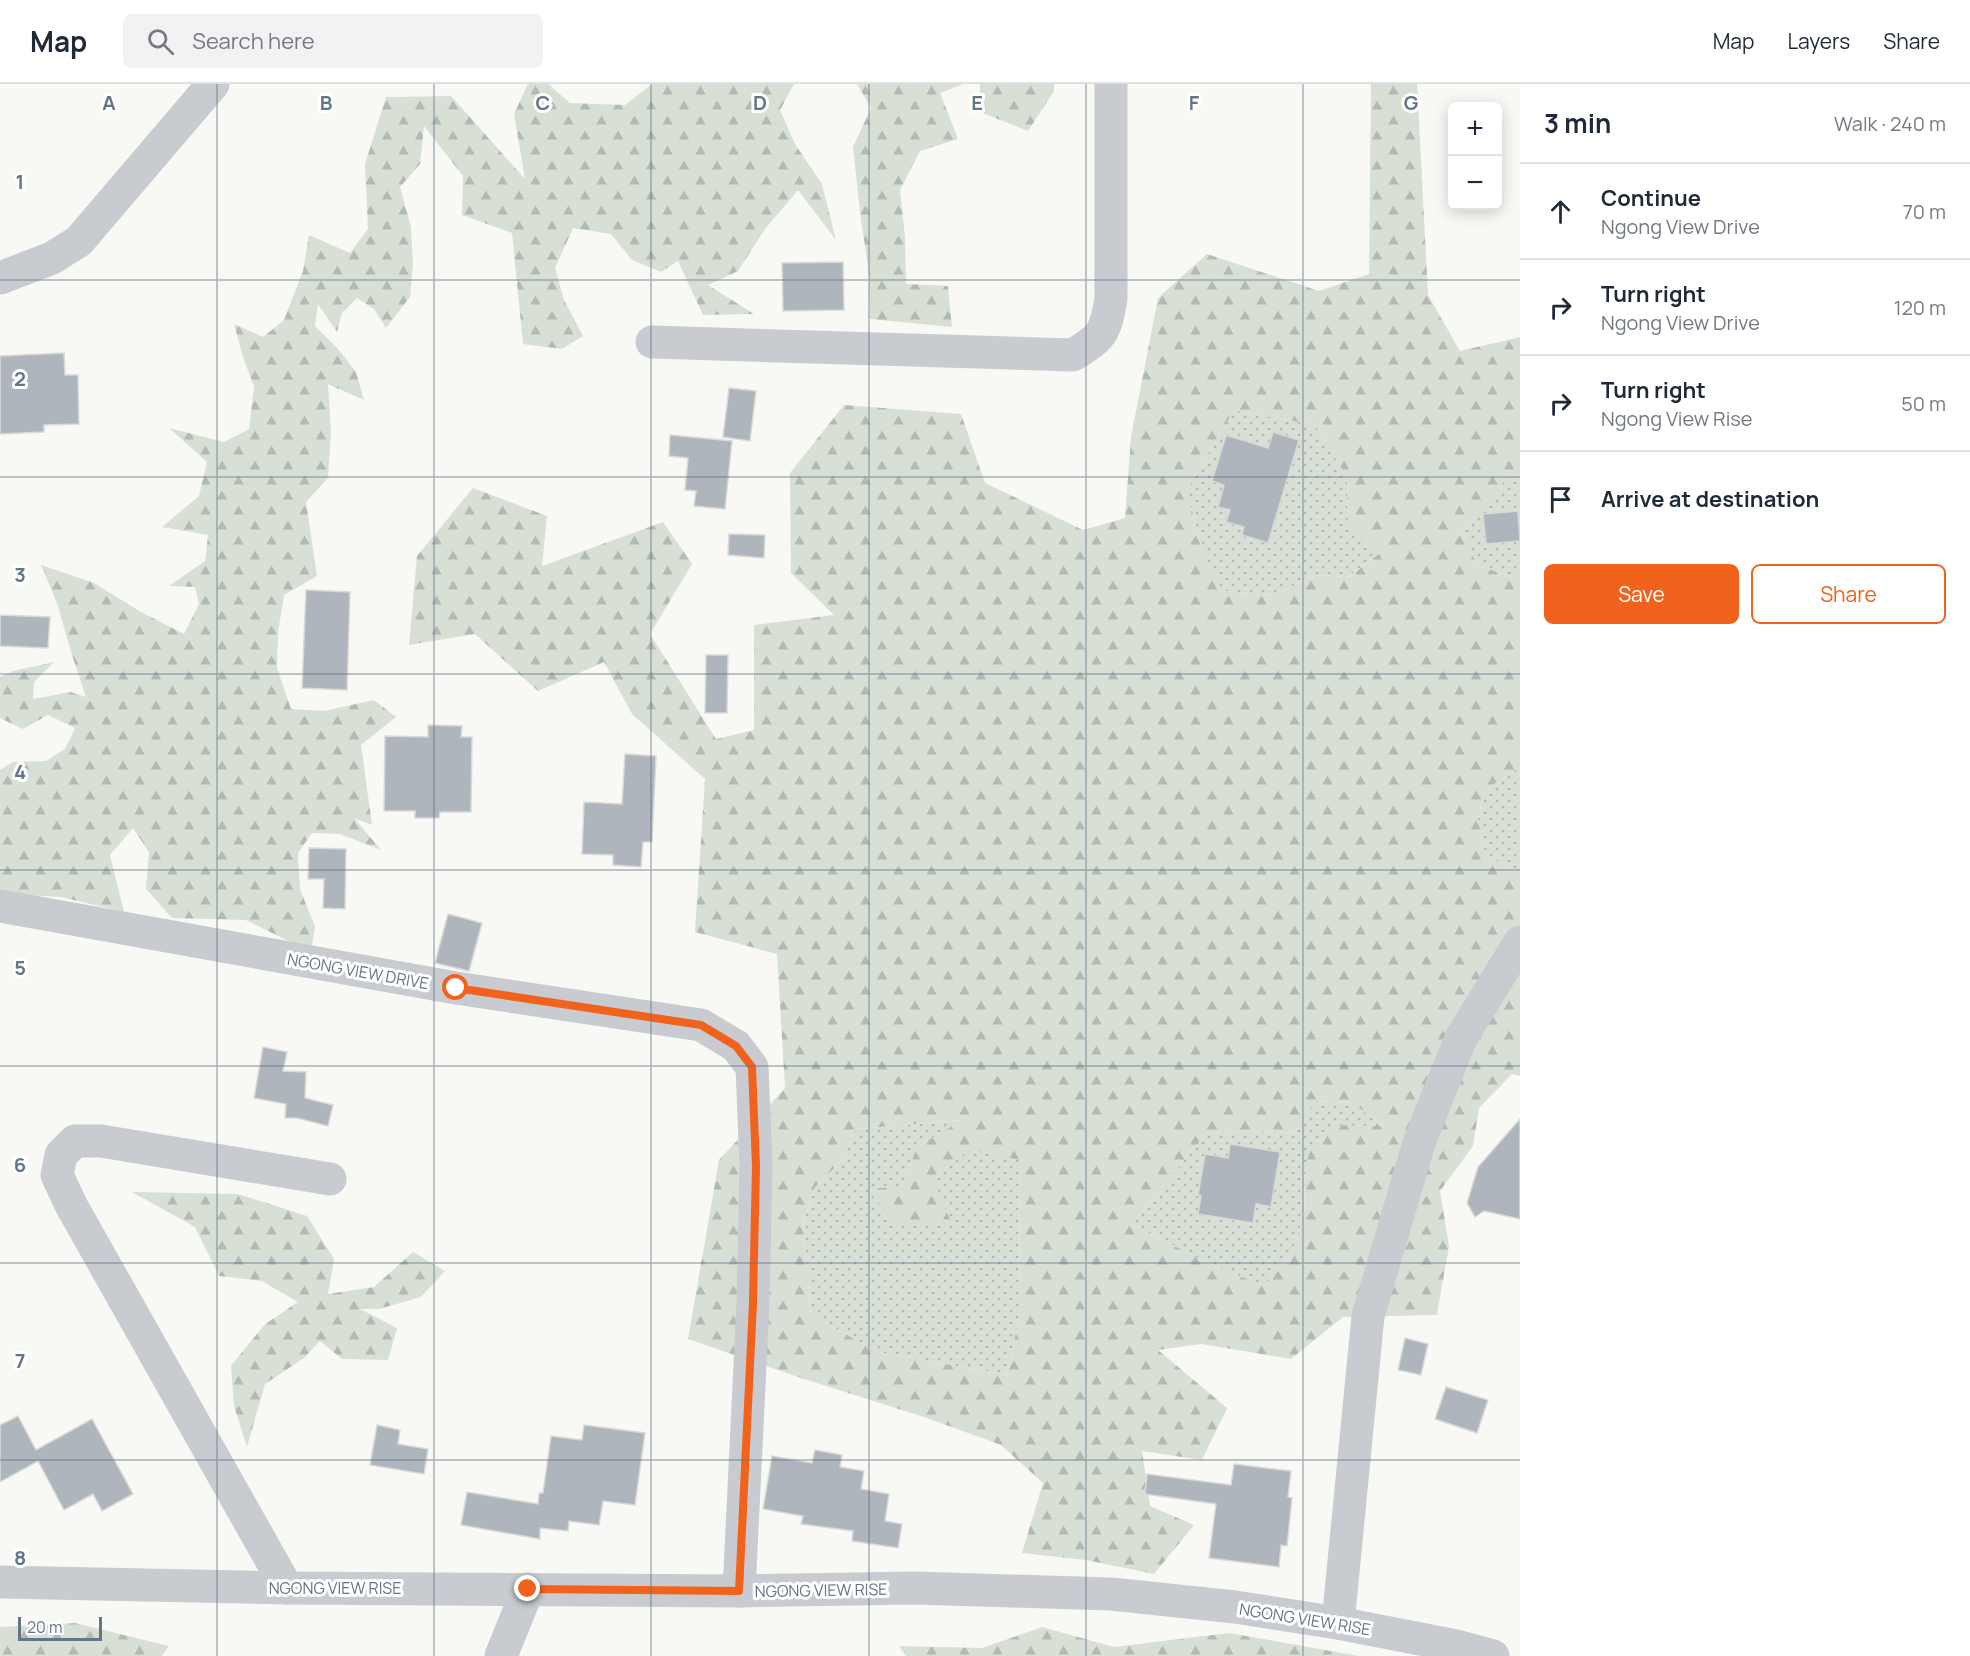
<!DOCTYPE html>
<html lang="en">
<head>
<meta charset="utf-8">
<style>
  body { margin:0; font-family:Manrope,sans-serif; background:#f2f2f3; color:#1f2937 }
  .controls { position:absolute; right:18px; top:18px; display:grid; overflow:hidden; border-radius:9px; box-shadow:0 3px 15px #0003 }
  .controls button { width:54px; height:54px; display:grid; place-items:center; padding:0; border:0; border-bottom:2px solid #e0e1e3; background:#fff; color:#1f2937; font:30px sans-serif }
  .scale { position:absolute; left:18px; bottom:15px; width:84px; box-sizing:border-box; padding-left:6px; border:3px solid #657588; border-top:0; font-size:16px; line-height:21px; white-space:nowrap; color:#657588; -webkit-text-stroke:4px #fff; paint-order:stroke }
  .stop { position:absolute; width:18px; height:18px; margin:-14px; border:4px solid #f1631c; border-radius:50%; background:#fff }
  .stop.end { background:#f1631c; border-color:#fff; box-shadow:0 2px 6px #0008 }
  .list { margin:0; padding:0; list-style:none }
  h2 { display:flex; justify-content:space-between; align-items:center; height:78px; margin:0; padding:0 24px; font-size:26px }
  h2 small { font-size:20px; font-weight:400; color:#747a83 }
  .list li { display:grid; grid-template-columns:39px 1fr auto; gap:18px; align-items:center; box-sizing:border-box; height:96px; padding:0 24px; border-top:2px solid #e0e1e3 }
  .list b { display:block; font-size:22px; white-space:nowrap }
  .list p { margin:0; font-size:20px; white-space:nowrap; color:#747a83 }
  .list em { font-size:20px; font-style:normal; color:#747a83 }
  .actions { display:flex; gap:12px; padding:18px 24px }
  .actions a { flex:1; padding:14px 0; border:2px solid #f1631c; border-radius:9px; text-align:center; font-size:21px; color:#f1631c }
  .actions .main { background:#f1631c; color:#fff }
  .icon { flex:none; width:33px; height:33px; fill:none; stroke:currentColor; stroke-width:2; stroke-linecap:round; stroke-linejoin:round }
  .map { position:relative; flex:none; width:1520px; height:1572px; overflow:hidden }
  header { display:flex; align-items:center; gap:36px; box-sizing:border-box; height:84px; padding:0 30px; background:#fff; border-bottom:2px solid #e0e1e3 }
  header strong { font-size:28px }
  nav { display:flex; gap:33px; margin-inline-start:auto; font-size:21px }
  .search { width:420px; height:54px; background:#f2f2f3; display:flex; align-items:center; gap:15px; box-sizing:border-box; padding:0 21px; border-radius:9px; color:#747a83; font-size:22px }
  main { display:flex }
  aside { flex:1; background:#fff }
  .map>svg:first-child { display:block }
</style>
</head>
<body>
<header>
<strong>Map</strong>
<div class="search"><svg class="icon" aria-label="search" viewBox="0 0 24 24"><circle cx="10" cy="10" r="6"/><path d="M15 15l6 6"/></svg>Search here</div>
<nav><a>Map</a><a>Layers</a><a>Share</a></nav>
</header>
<main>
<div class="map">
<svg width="1520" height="1572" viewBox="0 0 1520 1572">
  <defs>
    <pattern id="grass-dots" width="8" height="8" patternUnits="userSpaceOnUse" patternTransform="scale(1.5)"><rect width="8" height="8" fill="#d8e0d6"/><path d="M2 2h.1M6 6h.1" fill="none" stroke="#b3bab3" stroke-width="1.8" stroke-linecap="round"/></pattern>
    <pattern id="forest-firs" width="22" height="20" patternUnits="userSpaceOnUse" patternTransform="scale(1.5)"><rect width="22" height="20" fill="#d8e0d6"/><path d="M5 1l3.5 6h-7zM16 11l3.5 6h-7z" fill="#b3bab3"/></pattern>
  </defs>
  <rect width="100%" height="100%" fill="#f8f8f5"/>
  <g fill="url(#grass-dots)">
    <path d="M 1234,326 L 1315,341 L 1347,393 L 1348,437 L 1380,469 L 1348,493 L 1316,491 L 1274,511 L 1222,507 L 1202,467 L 1187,406 Z"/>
    <path d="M 1520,390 L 1520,496 L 1477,481 L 1462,445 L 1507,394 Z"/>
    <path d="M 1520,683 L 1520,791 L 1485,770 L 1478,735 L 1485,706 Z"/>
    <path d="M 1314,1017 L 1352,1019 L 1385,1043 L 1305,1089 L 1304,1129 L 1292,1170 L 1265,1202 L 1214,1182 L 1131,1140 L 1206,1050 L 1259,1047 L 1295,1049 Z"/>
    <path d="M 964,1036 L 917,1063 L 901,1104 L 895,1138 L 933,1095 L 969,1065 L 1019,1076 L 1020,1229 L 1007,1291 L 878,1268 L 811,1231 L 803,1140 L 815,1103 L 844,1074 L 856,1045 Z"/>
  </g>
  <g fill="url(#forest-firs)" fill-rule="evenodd">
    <path d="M 528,0 L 548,0 L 570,19 L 625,21 L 652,0 L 794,0 L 780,26 L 795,60 L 822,100 L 836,156 L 798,106 L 765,145 L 738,187 L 708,201 L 754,230 L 703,231 L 678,177 L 661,188 L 632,176 L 611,150 L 573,144 L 555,184 L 564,216 L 583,252 L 562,265 L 523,260 L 512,149 L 462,131 L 463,92 L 424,42 L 420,80 L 400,103 L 411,143 L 413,180 L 410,213 L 386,244 L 374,225 L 357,214 L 342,229 L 337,248 L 318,220 L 315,242 L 339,266 L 356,288 L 364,316 L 328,300 L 331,349 L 328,394 L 306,418 L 317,492 L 284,511 L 278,548 L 277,584 L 291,625 L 324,627 L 374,616 L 396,633 L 361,661 L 372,741 L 354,734 L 381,766 L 340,750 L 312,749 L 298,769 L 300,805 L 315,843 L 311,868 L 246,836 L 172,834 L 146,805 L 149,768 L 133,744 L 110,771 L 124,828 L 61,813 L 8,810 L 0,807 L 0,686 L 13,678 L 46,677 L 65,665 L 75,644 L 48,631 L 23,645 L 0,634 L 0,593 L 13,587 L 54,578 L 34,598 L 33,615 L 70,608 L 86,613 L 72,571 L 57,519 L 41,481 L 94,499 L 141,528 L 184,550 L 199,520 L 195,503 L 169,502 L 205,477 L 208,451 L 162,443 L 199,412 L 207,378 L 169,344 L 224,358 L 249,345 L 254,303 L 243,273 L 234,240 L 263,253 L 284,236 L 303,187 L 309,151 L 350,169 L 368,145 L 365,80 L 386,13 L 451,12 L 525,95 L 514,30 Z"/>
    <path d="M 857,0 L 963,0 L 940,9 L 958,55 L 920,67 L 900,106 L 905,153 L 906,200 L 948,202 L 952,243 L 870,235 L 869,189 L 861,136 L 853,63 L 871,24 Z"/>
    <path d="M 980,0 L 1054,0 L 1054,7 L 1028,47 L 980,28 Z"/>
    <path d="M 1371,0 L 1417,0 L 1428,211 L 1460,267 L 1520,253 L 1520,390 L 1507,394 L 1462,445 L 1477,481 L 1520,496 L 1520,683 L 1485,706 L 1478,735 L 1485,770 L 1520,791 L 1520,992 L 1512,990 L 1479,1024 L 1473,1062 L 1440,1107 L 1449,1162 L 1437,1231 L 1343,1233 L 1291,1275 L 1201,1260 L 1158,1266 L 1227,1324 L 1202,1376 L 1142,1367 L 1150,1422 L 1194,1441 L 1154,1490 L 1086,1476 L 1022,1469 L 1043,1399 L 1001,1361 L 924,1333 L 801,1294 L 688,1255 L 719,1076 L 785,1004 L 777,870 L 695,848 L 705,695 L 632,630 L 604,578 L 538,607 L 475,550 L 409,561 L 417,472 L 473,404 L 547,432 L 542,482 L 663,438 L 692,480 L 650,550 L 716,655 L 754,646 L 754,541 L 834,531 L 791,489 L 790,389 L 844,321 L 961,330 L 985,399 L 1083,446 L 1125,434 L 1131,353 L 1158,214 L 1207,170 L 1319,207 L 1369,190 ZM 1234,326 L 1315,341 L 1347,393 L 1348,437 L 1380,469 L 1349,493 L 1316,491 L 1274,511 L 1223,507 L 1202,467 L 1187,406 ZM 1315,1017 L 1352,1019 L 1384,1042 L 1333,1041 L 1310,1064 L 1305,1089 L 1304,1129 L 1292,1170 L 1265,1202 L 1214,1182 L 1131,1140 L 1206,1050 L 1259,1047 L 1295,1049 ZM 962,1036 L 917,1063 L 901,1104 L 866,1104 L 895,1138 L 951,1138 L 933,1095 L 969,1066 L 1019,1076 L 1020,1229 L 1007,1291 L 878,1268 L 811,1231 L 803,1140 L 815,1103 L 844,1074 L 856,1045 Z"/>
    <path d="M 132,1108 L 238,1110 L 307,1132 L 334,1175 L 328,1210 L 374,1203 L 413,1168 L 445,1187 L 421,1213 L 379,1225 L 360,1225 L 397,1244 L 388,1276 L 342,1275 L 320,1257 L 304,1274 L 265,1300 L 247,1363 L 234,1322 L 231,1282 L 264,1241 L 298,1218 L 262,1197 L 219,1192 L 195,1143 Z"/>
    <path d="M 75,1539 L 169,1562 L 162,1572 L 0,1572 L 0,1543 Z"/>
    <path d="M 1042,1543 L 1114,1563 L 1229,1549 L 1359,1572 L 906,1572 L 899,1562 L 982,1564 Z"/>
  </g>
  <g fill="#aeb5bc" stroke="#d9dad7" stroke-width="1.5">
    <path d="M 843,178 L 844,226 L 783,227 L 782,179 Z"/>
    <path d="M 64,269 L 65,291 L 78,291 L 79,340 L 44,341 L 44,348 L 0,350 L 0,272 Z"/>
    <path d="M 729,304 L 756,307 L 750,357 L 723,353 Z"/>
    <path d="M 1273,348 L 1299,356 L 1268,459 L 1242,451 L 1244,443 L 1226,438 L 1230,426 L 1218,423 L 1224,401 L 1212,397 L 1226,351 L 1268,364 Z"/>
    <path d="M 670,351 L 732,357 L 725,425 L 694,422 L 696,407 L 685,406 L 688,374 L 669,372 Z"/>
    <path d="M 1518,427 L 1520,457 L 1486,460 L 1483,430 Z"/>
    <path d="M 729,450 L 765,451 L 764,474 L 728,471 Z"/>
    <path d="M 306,506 L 350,508 L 347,606 L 302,604 Z"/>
    <path d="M 0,531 L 50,533 L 48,564 L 0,562 Z"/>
    <path d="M 706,571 L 728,571 L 727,629 L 705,629 Z"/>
    <path d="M 428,641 L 462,642 L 461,653 L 472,653 L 471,728 L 440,728 L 439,734 L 415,734 L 415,727 L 384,727 L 385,652 L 428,653 Z"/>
    <path d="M 625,670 L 656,672 L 652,758 L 643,758 L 641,783 L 613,781 L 613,771 L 582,770 L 584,718 L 622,720 Z"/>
    <path d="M 309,764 L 346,765 L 345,825 L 323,824 L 324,795 L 308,795 Z"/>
    <path d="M 448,830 L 482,839 L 469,887 L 435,879 Z"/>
    <path d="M 263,963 L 287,968 L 283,987 L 306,988 L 305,1014 L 333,1021 L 328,1042 L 297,1034 L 285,1034 L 286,1020 L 254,1014 Z"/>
    <path d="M 1520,1035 L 1520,1135 L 1484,1127 L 1475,1133 L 1467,1119 L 1478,1083 Z"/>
    <path d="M 1230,1060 L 1280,1068 L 1271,1123 L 1256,1120 L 1253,1139 L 1198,1130 L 1201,1112 L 1198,1111 L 1205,1070 L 1228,1074 Z"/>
    <path d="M 1405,1254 L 1428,1260 L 1421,1291 L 1398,1286 Z"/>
    <path d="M 1446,1303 L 1488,1316 L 1477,1349 L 1435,1335 Z"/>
    <path d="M 18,1332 L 36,1366 L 92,1335 L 133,1410 L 102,1427 L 93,1410 L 64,1426 L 38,1377 L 0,1398 L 0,1341 Z"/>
    <path d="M 377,1341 L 400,1346 L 398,1360 L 428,1365 L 424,1390 L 370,1381 Z"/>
    <path d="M 584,1341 L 645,1349 L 635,1421 L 603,1417 L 599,1441 L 569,1437 L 568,1447 L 540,1444 L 540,1455 L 461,1441 L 467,1408 L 538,1420 L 539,1409 L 543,1409 L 551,1352 L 582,1356 Z"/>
    <path d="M 815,1366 L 842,1371 L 840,1383 L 864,1387 L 861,1405 L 889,1410 L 885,1437 L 902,1440 L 898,1464 L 852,1457 L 853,1447 L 801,1440 L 803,1432 L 763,1425 L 772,1372 L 812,1379 Z"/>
    <path d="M 1234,1380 L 1291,1387 L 1288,1413 L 1292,1414 L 1287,1462 L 1281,1461 L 1279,1483 L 1209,1474 L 1216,1420 L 1145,1410 L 1147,1390 L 1231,1401 Z"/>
  </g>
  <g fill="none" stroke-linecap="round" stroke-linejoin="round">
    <g stroke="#c8cbcf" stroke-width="33">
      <path d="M 0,194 L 52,174 L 79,157 L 213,0"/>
      <path d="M 652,258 L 1073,271 C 1102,253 1105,250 1111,215 L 1111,0"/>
      <path d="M 0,822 L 456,904 L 701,941 L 736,962 L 752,983 L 756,1082 L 753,1219 L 739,1507"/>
      <path d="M 0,1498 L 287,1504 L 739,1507 L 914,1504 L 1111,1510 L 1235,1523 L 1338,1539 L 1456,1562 L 1493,1572"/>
      <path d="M 287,1504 L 71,1121 L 57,1091 L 61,1071 L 75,1057 L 101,1057 L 330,1095"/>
      <path d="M 1338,1539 L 1368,1232 L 1420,1056 L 1461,954 L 1520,858"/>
      <path d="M 501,1572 L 528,1505"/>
    </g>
  </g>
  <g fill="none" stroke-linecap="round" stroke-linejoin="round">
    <path stroke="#f1631c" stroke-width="8" d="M 456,904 L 701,941 L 736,962 L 752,983 L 756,1082 L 753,1219 L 739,1507 L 528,1505"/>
  </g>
  <path fill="none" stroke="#657588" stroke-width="1.5" stroke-opacity="0.55" d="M 217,0 L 217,1572M 434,0 L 434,1572M 651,0 L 651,1572M 869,0 L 869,1572M 1086,0 L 1086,1572M 1303,0 L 1303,1572M 0,196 L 1520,196M 0,393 L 1520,393M 0,590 L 1520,590M 0,786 L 1520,786M 0,982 L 1520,982M 0,1179 L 1520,1179M 0,1376 L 1520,1376"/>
  <g text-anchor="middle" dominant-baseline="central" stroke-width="6" stroke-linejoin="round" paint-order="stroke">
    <g font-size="16" fill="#657588" stroke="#fff">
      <text transform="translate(358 887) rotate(10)">NGONG VIEW DRIVE</text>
      <text x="335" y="1504">NGONG VIEW RISE</text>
      <text transform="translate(821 1506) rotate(-1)">NGONG VIEW RISE</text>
      <text transform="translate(1305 1535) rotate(9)">NGONG VIEW RISE</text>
    </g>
  </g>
  <g font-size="20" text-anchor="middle" font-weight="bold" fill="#657588" stroke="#fff" stroke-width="6" stroke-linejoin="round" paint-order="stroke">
    <text x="109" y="26">A</text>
    <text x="326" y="26">B</text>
    <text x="543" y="26">C</text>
    <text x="760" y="26">D</text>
    <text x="977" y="26">E</text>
    <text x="1194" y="26">F</text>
    <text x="1411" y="26">G</text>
    <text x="20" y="105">1</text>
    <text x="20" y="302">2</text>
    <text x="20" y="498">3</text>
    <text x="20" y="695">4</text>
    <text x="20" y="891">5</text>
    <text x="20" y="1088">6</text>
    <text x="20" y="1284">7</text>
    <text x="20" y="1481">8</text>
  </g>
</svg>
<div class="controls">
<button>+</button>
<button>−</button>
</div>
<div class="scale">20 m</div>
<div class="stop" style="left:456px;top:904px"></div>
<div class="stop end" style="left:528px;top:1505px"></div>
</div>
<aside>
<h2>3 min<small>Walk · 240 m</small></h2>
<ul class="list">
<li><svg class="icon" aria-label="ahead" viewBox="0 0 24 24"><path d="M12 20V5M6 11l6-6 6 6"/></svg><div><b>Continue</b><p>Ngong View Drive</p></div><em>70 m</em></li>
<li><svg class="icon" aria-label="right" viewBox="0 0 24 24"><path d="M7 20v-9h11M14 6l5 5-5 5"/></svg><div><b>Turn right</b><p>Ngong View Drive</p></div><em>120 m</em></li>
<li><svg class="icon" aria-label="right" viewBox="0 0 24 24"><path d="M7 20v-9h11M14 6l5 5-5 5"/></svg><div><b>Turn right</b><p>Ngong View Rise</p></div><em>50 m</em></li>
<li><svg class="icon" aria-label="arrive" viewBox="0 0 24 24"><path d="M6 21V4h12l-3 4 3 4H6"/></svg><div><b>Arrive at destination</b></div></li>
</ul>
<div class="actions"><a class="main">Save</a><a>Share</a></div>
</aside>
</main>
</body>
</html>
